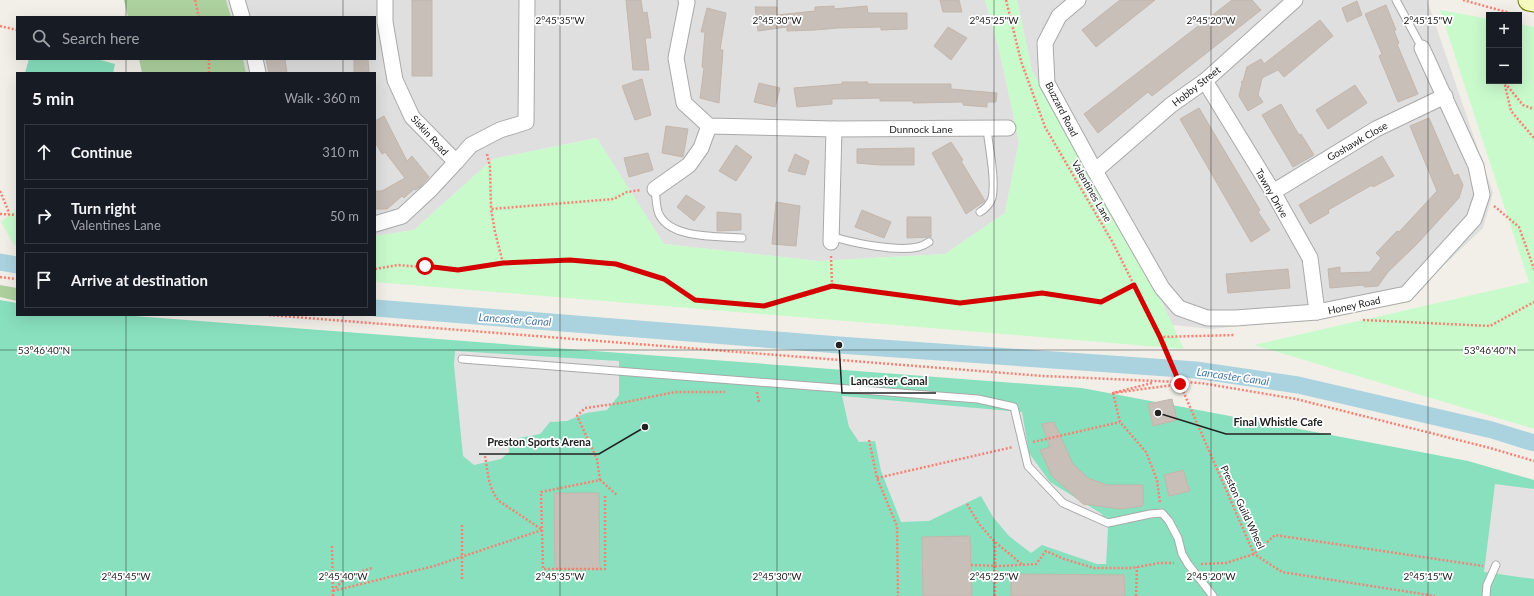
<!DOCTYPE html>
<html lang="en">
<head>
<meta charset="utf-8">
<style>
  body { margin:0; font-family:Lato,sans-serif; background:#20242c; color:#f1f3f6 }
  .controls { position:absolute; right:12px; top:12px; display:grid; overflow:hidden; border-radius:0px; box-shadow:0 4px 16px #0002 }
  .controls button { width:36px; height:36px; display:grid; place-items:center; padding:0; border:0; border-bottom:1px solid #363941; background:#171b24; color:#f1f3f6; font:20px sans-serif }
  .stop { position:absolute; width:12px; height:12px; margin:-9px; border:3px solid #d40000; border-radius:50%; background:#fff }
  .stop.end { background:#d40000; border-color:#fff; box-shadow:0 1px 4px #0008 }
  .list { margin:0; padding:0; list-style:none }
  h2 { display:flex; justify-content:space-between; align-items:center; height:52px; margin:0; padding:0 16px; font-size:17px }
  h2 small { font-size:13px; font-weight:400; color:#9ea1a6 }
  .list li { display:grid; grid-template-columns:26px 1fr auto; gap:12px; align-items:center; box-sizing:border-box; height:56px; margin:0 8px 8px; padding:0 8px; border:1px solid #363941; border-radius:0px }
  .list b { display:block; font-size:15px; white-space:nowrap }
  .list p { margin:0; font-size:13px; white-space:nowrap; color:#9ea1a6 }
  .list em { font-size:13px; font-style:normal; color:#9ea1a6 }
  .icon { flex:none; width:22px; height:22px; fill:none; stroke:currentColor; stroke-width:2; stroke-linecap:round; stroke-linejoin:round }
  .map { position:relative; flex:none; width:1534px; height:596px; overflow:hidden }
  .search { position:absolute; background:#171b24; box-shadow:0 4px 16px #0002; left:16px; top:16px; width:360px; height:44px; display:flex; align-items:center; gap:10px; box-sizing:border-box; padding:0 14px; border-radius:0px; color:#9ea1a6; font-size:15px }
  .panel { position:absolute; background:#171b24; box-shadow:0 4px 16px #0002; left:16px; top:72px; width:360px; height:244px; border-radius:0px }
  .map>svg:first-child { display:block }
</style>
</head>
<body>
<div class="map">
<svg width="1534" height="596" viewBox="0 0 1534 596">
  <rect width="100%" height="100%" fill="#f2efe9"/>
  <g fill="#e0dfdf">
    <path d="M 226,0 L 985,0 L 1000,53 L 1019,142 L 1005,213 L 945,254 L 818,261 L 664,244 L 596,138 L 493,159 L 414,230 L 375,236 L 375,73 L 246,73 L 243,59 L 375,59 L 375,17 L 231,17 Z"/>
    <path d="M 1017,0 L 1427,0 L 1493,193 L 1483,228 L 1407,300 L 1334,315 L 1212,329 L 1172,325 L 1160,298 L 1032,71 Z"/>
  </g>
  <g fill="#add19e">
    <path d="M 124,0 L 226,0 L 231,17 L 128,17 Z"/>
    <path d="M 139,59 L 243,59 L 246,73 L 142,73 Z"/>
    <path d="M 0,285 L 17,288 L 17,301 L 0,297 Z"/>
  </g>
  <g fill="#c8facc">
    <path d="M 985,0 L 1017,0 L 1032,71 L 1160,298 L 1184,349 L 375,282 L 375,236 L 414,230 L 493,159 L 597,138 L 664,244 L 818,261 L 945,254 L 1005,213 L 1019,142 L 1000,53 Z"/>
    <path d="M 1440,10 L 1489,19 L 1489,81 L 1519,81 L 1519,24 L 1534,27 L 1534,429 L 1254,345 L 1529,282 Z"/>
    <path d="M 17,208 L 17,245 L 14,245 L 1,222 Z"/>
  </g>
  <g fill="#88e0be">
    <path d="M 29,59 L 97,59 L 115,64 L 113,73 L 25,73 Z"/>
    <path d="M 0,300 L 17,303 L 17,315 L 121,315 L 1082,388 L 1468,461 L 1534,480 L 1534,596 L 0,596 Z"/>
  </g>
  <g fill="#e2e2e2">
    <path d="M 455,351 L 619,361 L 619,395 L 607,410 L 586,413 L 567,421 L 550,422 L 540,434 L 509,440 L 509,452 L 501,459 L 474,465 L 463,456 L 454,365 Z"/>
    <path d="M 842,396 L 1022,412 L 1029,453 L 1050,482 L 1102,514 L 1108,529 L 1106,564 L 1097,564 L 1042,545 L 1031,553 L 1009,536 L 993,517 L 981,496 L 929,521 L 901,522 L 881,471 L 875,441 L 859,442 L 849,427 Z"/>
    <path d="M 1495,484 L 1534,489 L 1534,579 L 1484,572 Z"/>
  </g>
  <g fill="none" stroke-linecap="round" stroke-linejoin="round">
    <g stroke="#aad3df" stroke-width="17">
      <path d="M 0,262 L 17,265"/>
      <path d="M 375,308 L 839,345 L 1196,370 L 1298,385 L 1492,430 L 1534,443"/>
    </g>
  </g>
  <g fill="#c7bfb8" stroke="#c4b6ab">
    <rect x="412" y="0" width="20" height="76"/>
    <path d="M 626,0 L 641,0 L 643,13 L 647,12 L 651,38 L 645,38 L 649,70 L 633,70 Z"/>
    <path d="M 940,0 L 959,0 L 962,12 L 943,12 Z"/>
    <path d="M 1120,0 L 1155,0 L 1096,47 L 1082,30 Z"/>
    <path d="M 1232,0 L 1252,0 L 1261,10 L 1152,96 L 1148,92 L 1098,133 L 1084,114 Z"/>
    <path d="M 1357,1 L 1362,15 L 1347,22 L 1342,8 Z"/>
    <path d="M 1386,5 L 1396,30 L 1394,31 L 1399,43 L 1397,44 L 1418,94 L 1398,102 L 1379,56 L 1382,54 L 1365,14 Z"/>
    <path d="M 834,6 L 834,9 L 867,6 L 868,13 L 907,13 L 907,29 L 881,30 L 881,27 L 838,28 L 815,30 L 787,31 L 787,27 L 758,31 L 755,7 L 777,7 L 777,15 L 815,11 L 815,7 Z"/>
    <path d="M 707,8 L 726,13 L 720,50 L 723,50 L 719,103 L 700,98 L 704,68 L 702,67 L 705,32 L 701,32 Z"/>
    <path d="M 1320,20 L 1333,36 L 1284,77 L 1278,70 L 1262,78 L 1258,95 L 1263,102 L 1248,111 L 1239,96 L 1242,83 L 1241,82 L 1243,81 L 1247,67 L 1261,59 L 1264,64 Z"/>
    <path d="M 948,27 L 967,38 L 951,60 L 934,46 Z"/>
    <path d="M 266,59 L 285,59 L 287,73 L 269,73 Z"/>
    <path d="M 354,59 L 368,59 L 369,72 L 354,73 Z"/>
    <path d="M 642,79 L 651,115 L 635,120 L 622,86 Z"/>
    <path d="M 842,82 L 868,82 L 867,84 L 951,84 L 951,89 L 997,93 L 996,102 L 987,102 L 987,107 L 963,105 L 963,102 L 913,103 L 913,101 L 880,101 L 880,98 L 832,99 L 832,104 L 797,107 L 794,88 L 842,84 Z"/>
    <path d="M 759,83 L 780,88 L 775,107 L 754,102 Z"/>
    <path d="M 1355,85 L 1367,103 L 1328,129 L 1316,110 Z"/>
    <path d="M 1281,104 L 1299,135 L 1301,134 L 1314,155 L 1293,167 L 1262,115 Z"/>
    <path d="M 1199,108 L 1249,192 L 1260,210 L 1258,212 L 1270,230 L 1251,242 L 1180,119 Z"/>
    <path d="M 384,116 L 407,161 L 412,156 L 429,177 L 420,187 L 415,190 L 414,189 L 404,198 L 402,196 L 387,209 L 375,209 L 375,191 L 382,191 L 405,178 L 385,152 L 382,154 L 375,142 L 375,121 Z"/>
    <path d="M 1429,118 L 1454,176 L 1458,174 L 1463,185 L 1459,198 L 1417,244 L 1388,272 L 1378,286 L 1364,287 L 1364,285 L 1330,288 L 1328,269 L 1340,267 L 1340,273 L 1370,272 L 1381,258 L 1376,253 L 1397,231 L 1399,232 L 1437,191 L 1410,126 Z"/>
    <path d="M 666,126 L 688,129 L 683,157 L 662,153 Z"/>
    <path d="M 951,142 L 963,160 L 961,161 L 985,201 L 966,214 L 932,153 Z"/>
    <path d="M 736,145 L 752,157 L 736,181 L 719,171 Z"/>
    <path d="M 914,148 L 914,165 L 880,165 L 857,163 L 857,149 Z"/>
    <path d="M 648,153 L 653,170 L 629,177 L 624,158 Z"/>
    <path d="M 795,154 L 809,161 L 805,175 L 788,171 Z"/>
    <path d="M 1382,156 L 1394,176 L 1373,187 L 1372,185 L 1328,210 L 1329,213 L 1310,224 L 1299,205 Z"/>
    <path d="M 686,195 L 705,207 L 694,221 L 677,207 Z"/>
    <path d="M 776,202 L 800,206 L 796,246 L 772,244 Z"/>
    <path d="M 862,210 L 891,222 L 884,238 L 855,227 Z"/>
    <path d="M 717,212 L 741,214 L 741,230 L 717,231 Z"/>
    <path d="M 907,217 L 931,217 L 931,237 L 907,238 Z"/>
    <path d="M 1288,269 L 1290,288 L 1228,293 L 1226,274 Z"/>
    <path d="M 1172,399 L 1177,420 L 1153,426 L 1148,404 Z"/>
    <path d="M 1054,422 L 1073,464 L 1088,478 L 1107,485 L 1143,485 L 1143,506 L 1121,509 L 1083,504 L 1052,476 L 1040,450 L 1050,447 L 1042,424 Z"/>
    <path d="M 1183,470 L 1190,491 L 1169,496 L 1164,475 Z"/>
    <path d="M 554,493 L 599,493 L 600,569 L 555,569 Z"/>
    <path d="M 970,536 L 972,596 L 923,596 L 922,537 Z"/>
    <path d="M 1011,574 L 1124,575 L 1125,596 L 1011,596 Z"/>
  </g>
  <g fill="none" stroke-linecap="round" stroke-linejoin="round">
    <defs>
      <g id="lane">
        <path d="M 1396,0 L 1422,48"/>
        <path d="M 655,189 C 656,196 656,211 660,216 C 673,239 719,236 742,238"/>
        <path d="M 980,212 C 985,209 990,204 992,198 C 996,180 989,148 987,129"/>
        <path d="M 831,236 C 852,243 897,252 918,247 C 922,246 926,244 929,242"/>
        <path d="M 462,359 L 978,399 L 1014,407 L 1028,466 L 1063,503 L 1108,523 L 1150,514 L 1162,513 L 1169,521 L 1178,538 L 1182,554 L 1188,564 L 1213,596"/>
        <path d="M 1486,596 L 1487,585 L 1496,565"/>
      </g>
      <g id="street">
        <path d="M 237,0 L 242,17"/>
        <path d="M 385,0 L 385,22 L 395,80 L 412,117 L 456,162 L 471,145 L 500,130 L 526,122 L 527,0"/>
        <path d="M 686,0 L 687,2 L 676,58 L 684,103 L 709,126 L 834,129 L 1008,128"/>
        <path d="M 1078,0 L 1059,16 L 1045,43 L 1047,83 L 1095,171 L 1162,288 L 1179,308 L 1207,318 L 1236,318 L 1317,312 L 1406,294 L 1474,219 L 1482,195 L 1476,166 L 1422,48"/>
        <path d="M 255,59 L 258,73"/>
        <path d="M 1205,81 L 1273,192 L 1310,258 L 1317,312"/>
        <path d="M 1095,171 L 1171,105 L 1205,81 L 1295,0"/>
        <path d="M 655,189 L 689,165 L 701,148 L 709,126"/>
        <path d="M 1273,192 L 1376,129 L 1445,96"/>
        <path d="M 375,224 L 402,216 L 431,189 L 456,162"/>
        <path d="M 831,242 L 834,129"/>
      </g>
      <path id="secondary" d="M 1529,0 L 1534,1"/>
    </defs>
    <use href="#lane" stroke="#a9a9a9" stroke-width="9"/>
    <use href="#street" stroke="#a9a9a9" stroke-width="17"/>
    <use href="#secondary" stroke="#707d05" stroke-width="23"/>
    <g stroke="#fa8072" stroke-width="2.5" stroke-dasharray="2 2" stroke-linecap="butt">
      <path d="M 195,0 L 199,17"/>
      <path d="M 1006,0 L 1021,61 L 1045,127 L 1113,243 L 1160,337 L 1235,335"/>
      <path d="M 1463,0 L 1517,15"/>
      <path d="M 0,26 L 17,30"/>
      <path d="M 209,59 L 209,73"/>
      <path d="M 1504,81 L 1511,111 L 1534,138"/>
      <path d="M 1505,83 L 1523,105 L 1534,109"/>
      <path d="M 487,154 L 490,167 L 491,209"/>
      <path d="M 0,191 L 8,210 L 8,214"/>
      <path d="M 1494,206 L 1519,227 L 1534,269"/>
      <path d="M 0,214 L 17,215"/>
      <path d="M 831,256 L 832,286"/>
      <path d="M 503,263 L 495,232 L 491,209 L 614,199 L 627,192 L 641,190"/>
      <path d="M 375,269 L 398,265 L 458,270 L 503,263 L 570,260 L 616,264 L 664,279 L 695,300 L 764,306 L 832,286 L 960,303 L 1042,293 L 1101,302 L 1134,285"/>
      <path d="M 0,277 L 17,279"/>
      <path d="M 269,315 L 1043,376 L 1201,383 L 1296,399 L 1490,448 L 1534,461"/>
      <path d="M 1363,320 L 1490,326 L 1534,302"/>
      <path d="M 1152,383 L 1113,393 L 1181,384"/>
      <path d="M 1180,384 L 1254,554 L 1282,572 L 1435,596"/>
      <path d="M 757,392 L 759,402"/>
      <path d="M 1113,393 L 1120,422 L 1146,452 L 1157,480 L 1160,503"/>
      <path d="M 869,440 L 877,478 L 897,526 L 898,596"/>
      <path d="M 1033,442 L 1120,422"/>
      <path d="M 485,456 C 488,472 488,488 499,501 L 541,529"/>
      <path d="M 877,478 L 1013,447"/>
      <path d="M 600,480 L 597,459 L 577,416 L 585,408 L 621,403 L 675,392 L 725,392"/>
      <path d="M 605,496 L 605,569 L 543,569 L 541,492 L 600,480 L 617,495"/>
      <path d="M 967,504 L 979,524 L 995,542 L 1023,565"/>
      <path d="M 462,525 L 462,580"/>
      <path d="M 332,546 L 333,596"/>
      <path d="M 1201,564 L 1226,563 L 1254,554 L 1275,535 L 1483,566"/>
      <path d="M 971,565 L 1001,566 L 1036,564 L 1046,551 L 1064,559 L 1094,568 L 1132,568 L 1159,563 L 1174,563"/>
      <path d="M 333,591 L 434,566 L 542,530"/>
      <path d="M 333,591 C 346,575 353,574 372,568"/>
      <path d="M 995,596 L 995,542"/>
      <path d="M 1136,596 L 1137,567"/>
    </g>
    <use href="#lane" stroke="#fff" stroke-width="7"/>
    <use href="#street" stroke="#fff" stroke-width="15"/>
    <use href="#secondary" stroke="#f7fabf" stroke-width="21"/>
    <path stroke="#fa8072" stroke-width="2.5" stroke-dasharray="2 2" stroke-linecap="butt" d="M 1160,337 L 1180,384"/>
  </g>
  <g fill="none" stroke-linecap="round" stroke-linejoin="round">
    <path stroke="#d40000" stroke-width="5" d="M 425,266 L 458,270 L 503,263 L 570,260 L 616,264 L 664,279 L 695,300 L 764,306 L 832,286 L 960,303 L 1042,293 L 1101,302 L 1134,285 L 1160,337 L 1180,384"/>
  </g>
  <path fill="none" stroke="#222" stroke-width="1" stroke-opacity="0.45" d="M 126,0 L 126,17M 343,0 L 343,17M 560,0 L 560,596M 777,0 L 777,596M 994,0 L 994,596M 1211,0 L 1211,596M 1428,0 L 1428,596M 126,59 L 126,73M 343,59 L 343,73M 126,315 L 126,596M 343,315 L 343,596M 0,350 L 1534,350"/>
  <g text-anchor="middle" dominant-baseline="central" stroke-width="3.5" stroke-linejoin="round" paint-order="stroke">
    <g font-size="10" fill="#222" stroke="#fff">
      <text transform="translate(1196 86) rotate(-38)">Hobby Street</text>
      <text transform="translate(1062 109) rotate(63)">Buzzard Road</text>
      <text x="921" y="129">Dunnock Lane</text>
      <text transform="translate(430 135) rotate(48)">Siskin Road</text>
      <text transform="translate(1357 141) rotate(-30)">Goshawk Close</text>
      <text transform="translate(1092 191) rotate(60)">Valentines Lane</text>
      <text transform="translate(1272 193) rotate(60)">Tawny Drive</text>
      <text transform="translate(1354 305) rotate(-12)">Honey Road</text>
      <text transform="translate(1243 507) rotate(65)">Preston Guild Wheel</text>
    </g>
    <g font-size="11" font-style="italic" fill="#4a7aab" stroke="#fff">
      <text transform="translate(515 319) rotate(4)">Lancaster Canal</text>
      <text transform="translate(1233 376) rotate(8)">Lancaster Canal</text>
    </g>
  </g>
  <g font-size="10" text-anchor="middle" fill="#222" stroke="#fff" stroke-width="3.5" stroke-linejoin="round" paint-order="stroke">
    <text x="560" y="24">2°45'35"W</text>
    <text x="777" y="24">2°45'30"W</text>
    <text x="994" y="24">2°45'25"W</text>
    <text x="1211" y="24">2°45'20"W</text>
    <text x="1428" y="24">2°45'15"W</text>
    <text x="44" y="354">53°46'40"N</text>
    <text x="1490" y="354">53°46'40"N</text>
    <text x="126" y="580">2°45'45"W</text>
    <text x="343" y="580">2°45'40"W</text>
    <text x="560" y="580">2°45'35"W</text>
    <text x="777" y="580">2°45'30"W</text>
    <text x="994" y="580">2°45'25"W</text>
    <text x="1211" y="580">2°45'20"W</text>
    <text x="1428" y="580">2°45'15"W</text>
  </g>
  <path fill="none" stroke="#222" stroke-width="1.5" d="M839 345L842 393H936M1158 413L1226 434H1331M645 427L599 454H479"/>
  <g fill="#222" stroke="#fff" stroke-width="1.5">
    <circle cx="839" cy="345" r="4"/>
    <circle cx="1158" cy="413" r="4"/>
    <circle cx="645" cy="427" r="4"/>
  </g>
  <g font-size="11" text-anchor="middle" font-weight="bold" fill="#222" stroke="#fff" stroke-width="3.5" stroke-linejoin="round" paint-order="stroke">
    <text x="889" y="385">Lancaster Canal</text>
    <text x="1278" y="426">Final Whistle Cafe</text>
    <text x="539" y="446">Preston Sports Arena</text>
  </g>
</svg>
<div class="controls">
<button>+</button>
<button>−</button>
</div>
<div class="stop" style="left:425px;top:266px"></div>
<div class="stop end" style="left:1180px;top:384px"></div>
<div class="search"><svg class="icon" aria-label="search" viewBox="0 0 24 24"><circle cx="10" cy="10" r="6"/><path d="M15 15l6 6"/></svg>Search here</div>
<section class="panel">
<h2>5 min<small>Walk · 360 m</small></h2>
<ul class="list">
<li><svg class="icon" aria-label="ahead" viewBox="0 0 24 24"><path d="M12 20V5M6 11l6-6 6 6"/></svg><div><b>Continue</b></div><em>310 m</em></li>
<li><svg class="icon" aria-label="right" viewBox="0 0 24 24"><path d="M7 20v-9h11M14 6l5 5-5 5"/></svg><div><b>Turn right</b><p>Valentines Lane</p></div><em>50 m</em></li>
<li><svg class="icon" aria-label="arrive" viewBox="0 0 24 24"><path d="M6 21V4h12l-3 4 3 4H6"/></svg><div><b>Arrive at destination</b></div></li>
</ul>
</section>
</div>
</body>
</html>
